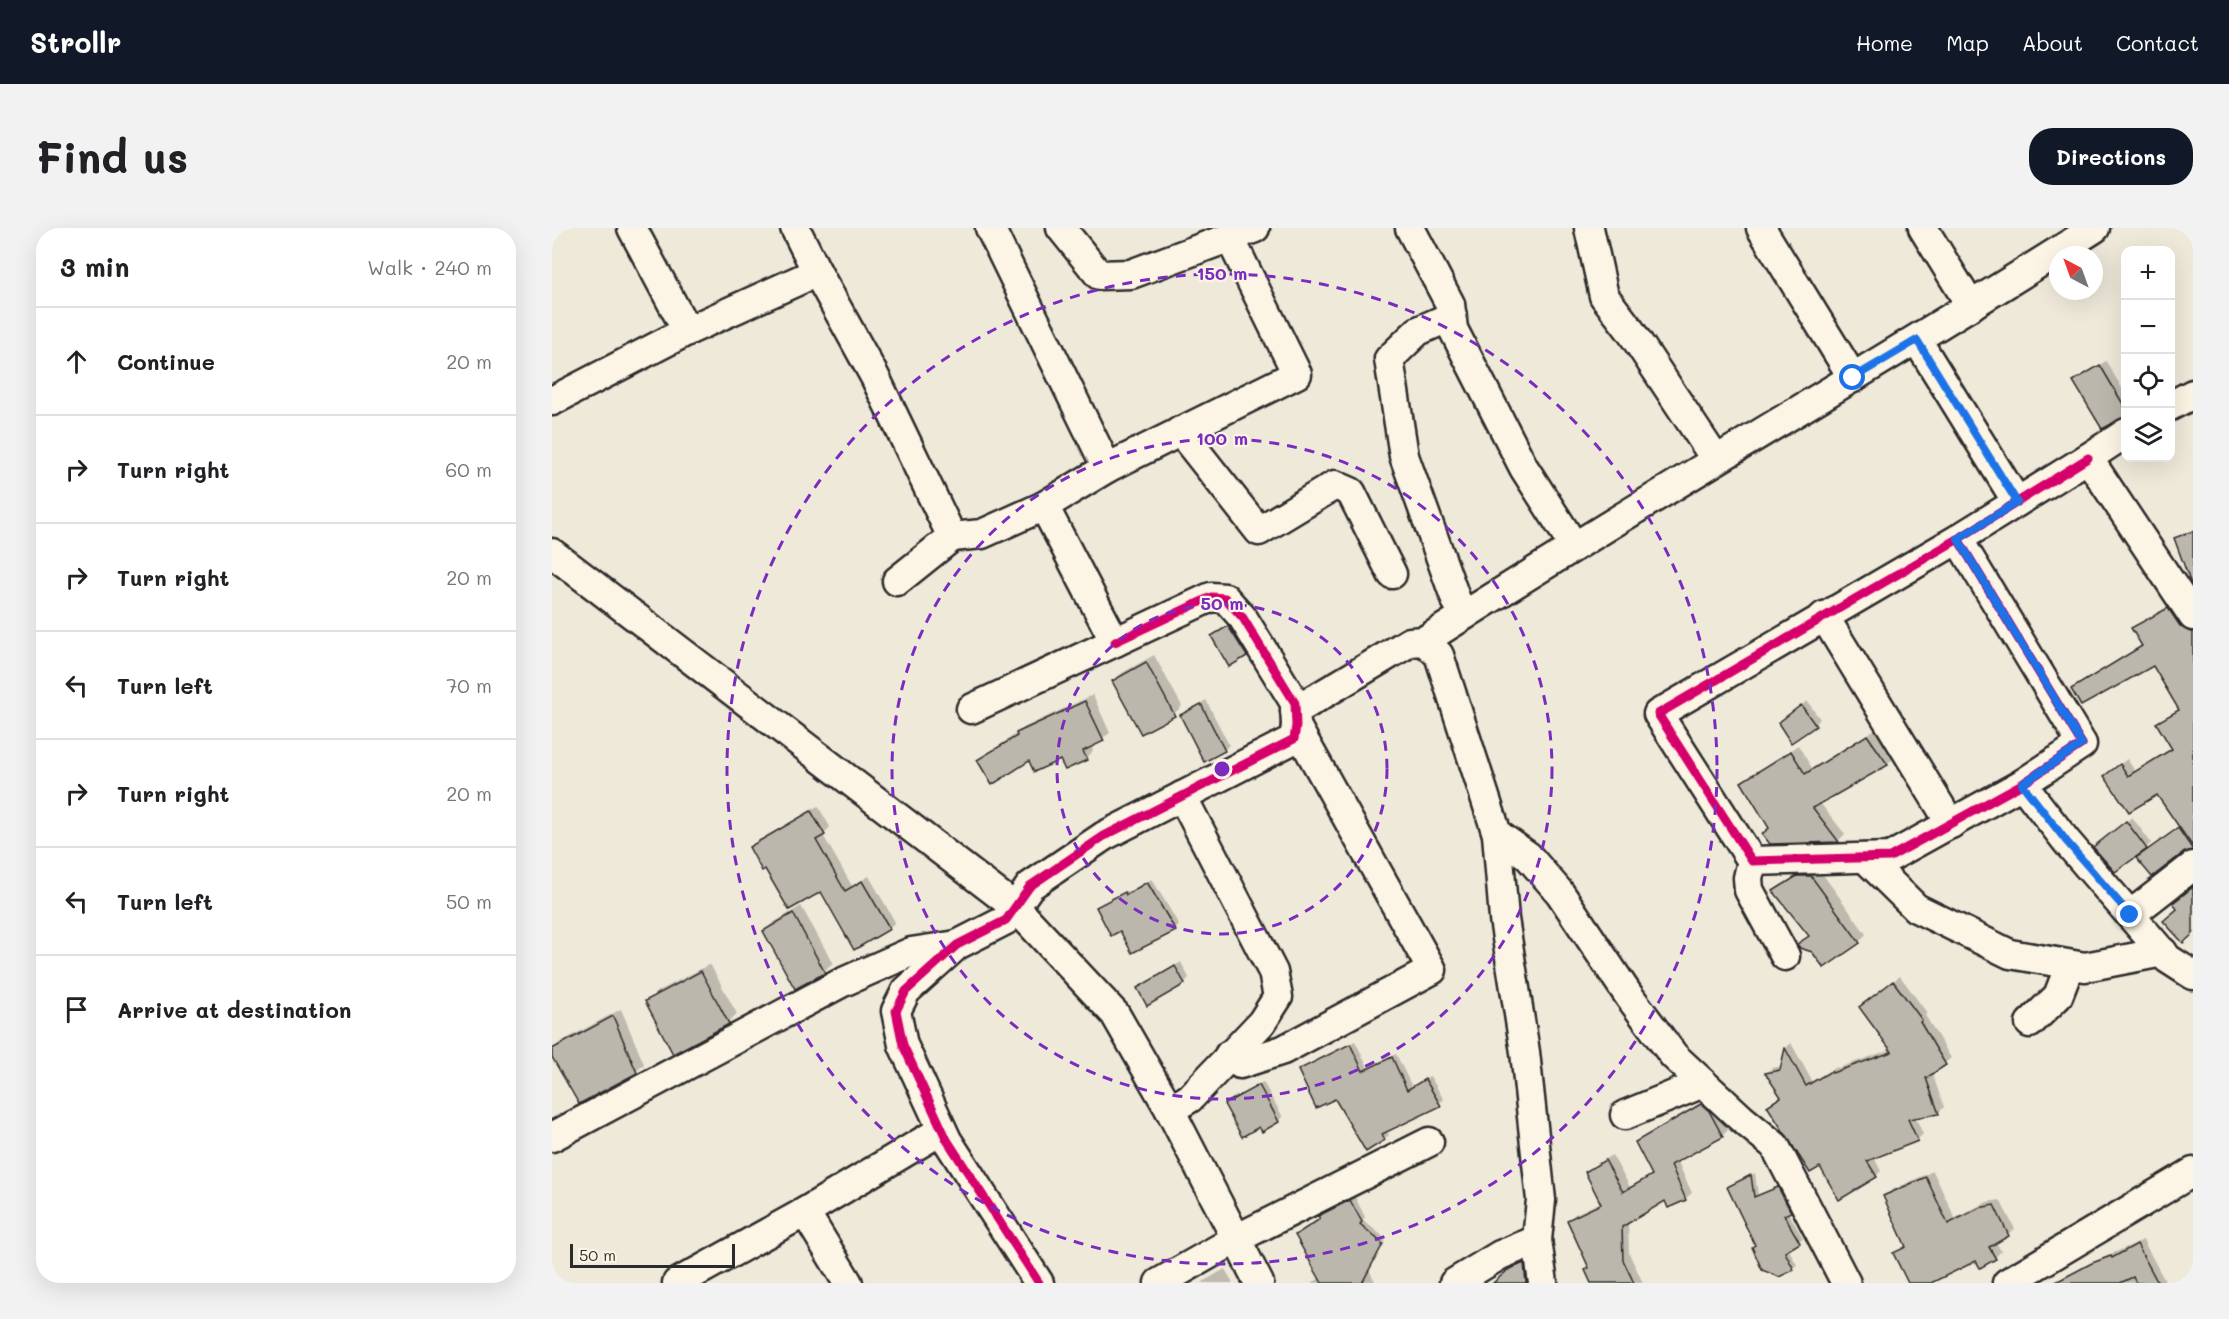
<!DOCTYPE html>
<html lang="en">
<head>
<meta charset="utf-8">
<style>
  body { margin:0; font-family:Mali,sans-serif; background:#f2f2f2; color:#202124 }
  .controls { position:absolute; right:18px; top:18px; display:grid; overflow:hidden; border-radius:12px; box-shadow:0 6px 24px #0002 }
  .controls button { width:54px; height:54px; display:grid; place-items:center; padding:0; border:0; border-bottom:2px solid #e0e0e0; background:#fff; color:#202124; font:30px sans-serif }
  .compass { position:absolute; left:1497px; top:18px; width:54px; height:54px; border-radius:50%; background:#fff; box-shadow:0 6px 24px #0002; rotate:319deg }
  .scale { position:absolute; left:18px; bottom:15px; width:165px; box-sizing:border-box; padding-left:6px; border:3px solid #2b2b2b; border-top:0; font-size:16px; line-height:21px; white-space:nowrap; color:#2b2b2b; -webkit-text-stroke:4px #fcf5e5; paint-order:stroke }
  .stop { position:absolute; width:18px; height:18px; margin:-14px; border:4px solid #1a73e8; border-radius:50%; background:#fff }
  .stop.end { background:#1a73e8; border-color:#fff; box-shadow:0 2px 6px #0008 }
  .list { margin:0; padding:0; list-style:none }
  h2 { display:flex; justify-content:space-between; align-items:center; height:78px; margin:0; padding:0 24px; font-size:26px }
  h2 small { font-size:20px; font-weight:400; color:#757577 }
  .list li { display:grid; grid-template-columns:39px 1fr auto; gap:18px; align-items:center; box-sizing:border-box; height:108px; padding:0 24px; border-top:2px solid #e0e0e0 }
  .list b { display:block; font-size:22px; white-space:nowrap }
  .list em { font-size:20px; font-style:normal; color:#757577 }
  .icon { flex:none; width:33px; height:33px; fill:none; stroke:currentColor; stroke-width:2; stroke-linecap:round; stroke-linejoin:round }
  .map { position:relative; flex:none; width:1641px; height:1055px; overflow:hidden; border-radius:24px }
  header { display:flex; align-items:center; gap:36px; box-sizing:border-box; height:84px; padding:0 30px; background:#111827; color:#fff }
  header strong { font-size:28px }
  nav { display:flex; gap:33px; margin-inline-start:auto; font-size:21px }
  .intro { display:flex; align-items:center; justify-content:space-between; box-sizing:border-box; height:144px; padding:0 36px }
  h1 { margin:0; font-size:42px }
  .button { padding:15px 27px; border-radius:24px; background:#111827; color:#fff; font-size:21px; font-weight:700 }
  main { display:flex; gap:36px; padding:0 36px }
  aside { flex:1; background:#fff; border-radius:24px; box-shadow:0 6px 24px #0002 }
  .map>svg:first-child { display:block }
</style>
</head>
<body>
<header>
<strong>Strollr</strong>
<nav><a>Home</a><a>Map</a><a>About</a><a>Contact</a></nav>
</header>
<div class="intro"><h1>Find us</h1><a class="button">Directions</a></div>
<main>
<aside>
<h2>3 min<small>Walk · 240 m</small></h2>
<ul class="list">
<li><svg class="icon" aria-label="ahead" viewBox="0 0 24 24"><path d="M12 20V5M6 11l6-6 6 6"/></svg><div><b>Continue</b></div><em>20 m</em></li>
<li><svg class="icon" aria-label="right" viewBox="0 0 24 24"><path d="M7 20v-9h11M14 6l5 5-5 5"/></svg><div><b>Turn right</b></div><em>60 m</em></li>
<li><svg class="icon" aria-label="right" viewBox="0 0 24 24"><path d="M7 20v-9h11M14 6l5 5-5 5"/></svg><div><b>Turn right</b></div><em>20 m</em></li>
<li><svg class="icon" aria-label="left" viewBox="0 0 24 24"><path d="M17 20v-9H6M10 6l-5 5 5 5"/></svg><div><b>Turn left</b></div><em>70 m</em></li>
<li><svg class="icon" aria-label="right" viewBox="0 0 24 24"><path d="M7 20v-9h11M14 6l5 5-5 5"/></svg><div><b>Turn right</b></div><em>20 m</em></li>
<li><svg class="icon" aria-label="left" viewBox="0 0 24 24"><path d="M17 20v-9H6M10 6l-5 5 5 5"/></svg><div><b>Turn left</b></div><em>50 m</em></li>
<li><svg class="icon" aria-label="arrive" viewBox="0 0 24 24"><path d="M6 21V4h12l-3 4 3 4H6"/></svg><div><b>Arrive at destination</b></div></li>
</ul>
</aside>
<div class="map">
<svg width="1641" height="1055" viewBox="0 0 1641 1055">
  <rect width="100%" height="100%" fill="#efe9da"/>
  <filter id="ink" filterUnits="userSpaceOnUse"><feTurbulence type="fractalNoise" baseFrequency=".0167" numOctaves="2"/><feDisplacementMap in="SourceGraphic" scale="12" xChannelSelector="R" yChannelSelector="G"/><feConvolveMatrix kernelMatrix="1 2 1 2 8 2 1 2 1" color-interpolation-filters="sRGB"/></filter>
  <g filter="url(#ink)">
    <g fill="#0003">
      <path d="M 1554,133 L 1574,167 L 1574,189 L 1522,153 Z"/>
      <path d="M 1641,301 L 1641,341 L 1624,311 Z"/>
      <path d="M 1623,374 L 1641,397 L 1641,621 L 1586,630 L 1628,598 L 1606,565 L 1553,548 L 1575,531 L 1583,543 L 1621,519 L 1606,496 L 1628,480 L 1602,436 L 1521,461 L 1591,416 L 1581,401 Z"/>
      <path d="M 682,394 L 700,422 L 694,427 L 661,409 Z"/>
      <path d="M 602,427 L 630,478 L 622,486 L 562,453 L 570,445 Z"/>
      <path d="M 541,467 L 558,505 L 539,518 L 541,523 L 534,531 L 427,533 L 473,499 Z"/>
      <path d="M 654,472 L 677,517 L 672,522 L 630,487 Z"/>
      <path d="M 1255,473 L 1268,491 L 1263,496 L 1233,490 Z"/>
      <path d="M 1322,502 L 1342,530 L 1335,536 L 1268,575 L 1293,606 L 1287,612 L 1219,614 L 1219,600 L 1191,554 L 1246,517 L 1260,540 Z"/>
      <path d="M 266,578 L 278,599 L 271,607 L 300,658 L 317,648 L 343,694 L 337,700 L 269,662 L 214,639 L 199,619 L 205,613 Z"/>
      <path d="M 1580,589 L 1599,615 L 1593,621 L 1543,619 Z"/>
      <path d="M 1253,641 L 1267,641 L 1314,706 L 1307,714 L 1261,722 L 1247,717 L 1258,707 L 1223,663 Z"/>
      <path d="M 600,651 L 627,697 L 623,702 L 569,701 L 546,679 Z"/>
      <path d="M 249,678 L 281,735 L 273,743 L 243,759 L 212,703 L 221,695 Z"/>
      <path d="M 629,734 L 637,750 L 632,755 L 586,760 Z"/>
      <path d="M 158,736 L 185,786 L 176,795 L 95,774 L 103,765 Z"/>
      <path d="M 1348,748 L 1375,785 L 1373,787 L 1399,830 L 1380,845 L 1392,879 L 1386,885 L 1363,888 L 1371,906 L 1365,912 L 1322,929 L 1329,943 L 1324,948 L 1268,937 L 1217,878 L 1230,868 L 1215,845 L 1220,840 L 1230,838 L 1234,820 L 1239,815 L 1260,853 L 1285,839 L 1286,840 L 1340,821 L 1308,779 Z"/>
      <path d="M 69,781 L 92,836 L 84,844 L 0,826 L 7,815 Z"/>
      <path d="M 803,813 L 816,839 L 844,826 L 860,859 L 878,848 L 892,872 L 834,902 L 837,907 L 832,911 L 784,869 L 748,842 Z"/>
      <path d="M 711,854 L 731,889 L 727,893 L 708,897 L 674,876 Z"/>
      <path d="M 1156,870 L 1163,876 L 1176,902 L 1170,908 L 1125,932 L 1140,965 L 1133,971 L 1113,971 L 1076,993 L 1077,1025 L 1091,1055 L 1041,1055 L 1038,1040 L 1017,992 L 1023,986 L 1049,974 L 1034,944 L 1060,927 L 1078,959 L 1101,946 L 1085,915 Z"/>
      <path d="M 1381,943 L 1403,990 L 1435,974 L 1448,972 L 1463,1001 L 1444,1014 L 1449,1023 L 1443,1030 L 1425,1031 L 1375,1055 L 1358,1055 L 1343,1025 L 1355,1016 L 1333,968 L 1340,962 Z"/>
      <path d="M 1203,945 L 1206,967 L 1230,957 L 1242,979 L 1236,984 L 1251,1010 L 1236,1020 L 1245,1037 L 1241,1041 L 1204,1017 L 1177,960 Z"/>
      <path d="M 803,969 L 813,989 L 811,992 L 834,1011 L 817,1042 L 824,1055 L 759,1055 L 769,1050 L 745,1007 L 769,991 L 771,985 Z"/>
      <path d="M 1591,1012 L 1614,1055 L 1531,1055 L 1525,1044 L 1530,1039 Z"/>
      <path d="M 976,1032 L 977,1055 L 942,1055 L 962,1039 Z"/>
      <path d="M 673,1041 L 681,1055 L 650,1055 L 652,1053 Z"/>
    </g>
    <g fill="#bcb7ac" stroke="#2b2b2b" stroke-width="1.5">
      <path d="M 1548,137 L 1574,181 L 1574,189 L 1550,201 L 1521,153 Z"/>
      <path d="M 1641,303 L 1641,356 L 1639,356 L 1622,310 Z"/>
      <path d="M 1616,380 L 1628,398 L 1641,404 L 1641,619 L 1605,567 L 1577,584 L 1552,548 L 1568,536 L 1576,548 L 1620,521 L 1604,495 L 1627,482 L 1601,438 L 1529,478 L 1519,461 L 1590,418 L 1579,400 Z"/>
      <path d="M 676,398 L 695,428 L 677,439 L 659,408 Z"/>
      <path d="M 594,434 L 623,488 L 589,506 L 560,453 Z"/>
      <path d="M 533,473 L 552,513 L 531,523 L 535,532 L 513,542 L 508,532 L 482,544 L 477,533 L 440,557 L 425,532 L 465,508 L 464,505 Z"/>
      <path d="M 649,476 L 673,523 L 652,534 L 628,487 Z"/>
      <path d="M 1249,477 L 1264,498 L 1239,515 L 1226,495 Z"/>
      <path d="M 1315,507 L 1336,537 L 1261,580 L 1287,614 L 1218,616 L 1210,606 L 1217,600 L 1189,554 L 1239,523 L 1253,546 Z"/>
      <path d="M 259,583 L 273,607 L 264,612 L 293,663 L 310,653 L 338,701 L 302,722 L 269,664 L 237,682 L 213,641 L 210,643 L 197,619 Z"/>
      <path d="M 1574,593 L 1595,621 L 1563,644 L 1541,619 Z"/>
      <path d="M 1626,600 L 1641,622 L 1631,625 L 1600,649 L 1584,630 Z"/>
      <path d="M 1245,648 L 1259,648 L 1308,715 L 1272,740 L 1260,724 L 1248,720 L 1245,716 L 1257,708 L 1221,663 Z"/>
      <path d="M 595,654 L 624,703 L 580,725 L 568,703 L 559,708 L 544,679 L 573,664 L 574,667 Z"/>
      <path d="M 1641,659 L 1641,706 L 1631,715 L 1611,693 L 1625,681 L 1621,675 Z"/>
      <path d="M 241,685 L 273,745 L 243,761 L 211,703 Z"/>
      <path d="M 623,738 L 633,756 L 595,778 L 585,760 Z"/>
      <path d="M 149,743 L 177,796 L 121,826 L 93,773 Z"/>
      <path d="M 1341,753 L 1370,792 L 1368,794 L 1394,837 L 1374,850 L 1387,886 L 1356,891 L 1366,913 L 1315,933 L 1325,949 L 1287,972 L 1268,939 L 1258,945 L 1215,878 L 1229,869 L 1213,845 L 1228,842 L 1233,820 L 1254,858 L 1279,843 L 1280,845 L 1340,824 L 1307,779 Z"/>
      <path d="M 61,788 L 85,845 L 27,876 L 0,829 L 0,821 Z"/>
      <path d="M 798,816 L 811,843 L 840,829 L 855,862 L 873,851 L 889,878 L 830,906 L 833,912 L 814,924 L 783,871 L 764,880 L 746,842 Z"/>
      <path d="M 707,857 L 727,894 L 710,904 L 707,899 L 690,909 L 672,876 Z"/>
      <path d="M 1149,876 L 1157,883 L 1171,909 L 1119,937 L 1134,972 L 1116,980 L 1113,973 L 1070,999 L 1071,1032 L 1082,1055 L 1039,1055 L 1033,1042 L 1037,1040 L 1015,992 L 1049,976 L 1033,944 L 1053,932 L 1071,964 L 1100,947 L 1083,914 Z"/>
      <path d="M 1199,947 L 1202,969 L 1226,959 L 1239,984 L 1232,987 L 1248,1015 L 1233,1024 L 1242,1042 L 1227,1049 L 1210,1042 L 1200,1019 L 1203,1017 L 1175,959 Z"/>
      <path d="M 1374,949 L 1396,996 L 1427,980 L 1442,977 L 1457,1008 L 1437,1019 L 1444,1031 L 1428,1040 L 1424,1033 L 1379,1055 L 1356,1055 L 1341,1025 L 1354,1019 L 1331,968 Z"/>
      <path d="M 798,972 L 810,994 L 808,996 L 831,1016 L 810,1055 L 770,1055 L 743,1007 L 768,991 L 766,988 Z"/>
      <path d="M 1585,1016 L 1606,1055 L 1584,1055 L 1581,1049 L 1568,1055 L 1502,1055 L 1540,1035 L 1559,1028 L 1560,1030 Z"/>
      <path d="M 972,1035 L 974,1055 L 941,1055 L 956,1042 Z"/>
    </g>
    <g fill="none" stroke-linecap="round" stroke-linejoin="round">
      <defs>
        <g id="minor">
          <path d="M 438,0 L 555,240 L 492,278"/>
          <path d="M 509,0 L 547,47 L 579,46 L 703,0"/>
          <path d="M 858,0 L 898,76 L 901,101 L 972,240 L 1022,318"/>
          <path d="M 1037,0 L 1052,68 L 1078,102 L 1164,232"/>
          <path d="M 1209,0 L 1301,150"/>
          <path d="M 1371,0 L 1419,78"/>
          <path d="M 265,44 L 323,149 L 400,309 L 345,353"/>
          <path d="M 900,88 L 866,103 L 837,131 L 852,228 L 904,372 L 913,387"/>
          <path d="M 135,103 L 265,44 L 243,0"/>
          <path d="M 1365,112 L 1465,274"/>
          <path d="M 0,173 L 135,103 L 80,0"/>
          <path d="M 1618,178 L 1641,166"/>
          <path d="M 628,203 L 707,303 L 783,257 L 799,264 L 840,346"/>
          <path d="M 1574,205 L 1536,230 L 1641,388"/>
          <path d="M 555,240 L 745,146 L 678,10"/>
          <path d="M 400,309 L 430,306 L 492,278 L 563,414 L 419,481"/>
          <path d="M 1406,311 L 1530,516 L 1470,556 L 1338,629 L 1200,633 L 1106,486 L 1406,311 L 1536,230"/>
          <path d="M 0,325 L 463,679 L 563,786 L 618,882 L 707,1055"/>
          <path d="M 1272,388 L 1399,596"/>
          <path d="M 872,413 C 1093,271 1321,141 1543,0"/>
          <path d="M 743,483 L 858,414 L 872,413 L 887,427 L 945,606 L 952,691 L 973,824 L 989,972 L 985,1012 L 991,1055"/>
          <path d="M 1470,556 L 1515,614 L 1616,731 L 1641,747"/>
          <path d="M 945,606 L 976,628 L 1008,665 L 1077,768 L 1122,828 L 1190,891 L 1223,918 L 1294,1055"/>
          <path d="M 1313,630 L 1364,680 L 1458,726 L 1533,739 L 1611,724"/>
          <path d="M 1200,633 L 1196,650 L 1197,662 L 1233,728"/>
          <path d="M 1578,687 L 1641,638"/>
          <path d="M 1478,795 L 1506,768 L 1518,737"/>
          <path d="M 677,827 L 688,836 L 731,822 L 880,742 L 744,498"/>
          <path d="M 618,882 L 638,870 L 710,794 L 726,769 L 721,744 L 630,568"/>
          <path d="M 1073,887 L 1151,855"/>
          <path d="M 0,909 L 289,755 L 359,724 L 405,717"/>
          <path d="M 253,984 L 296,1055"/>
          <path d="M 125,1055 L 246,988 L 390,902"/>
          <path d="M 487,1055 L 395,912 L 351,817 L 344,783 L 354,763 L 405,717 L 454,692 L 478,658 L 552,608 L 742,511 L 744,498 L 743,475 L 691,390 L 673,370 L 659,369 L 563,414"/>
          <path d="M 607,1055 L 684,1011 L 877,914"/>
          <path d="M 902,1055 L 948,1027 L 985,1012"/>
          <path d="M 1455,1055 L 1641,944"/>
        </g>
      </defs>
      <use href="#minor" stroke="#2b2b2b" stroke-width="33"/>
      <use href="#minor" stroke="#fcf5e5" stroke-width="28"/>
      <defs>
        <g id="cycleway">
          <path d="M 1406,311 L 1530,516 L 1470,556 L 1338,629 L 1200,633 L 1106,486 L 1406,311 L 1536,230"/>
          <path d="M 487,1055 L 395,912 L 351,817 L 344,783 L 354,763 L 405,717 L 454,692 L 478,658 L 552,608 L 742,511 L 744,498 L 743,475 L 691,390 L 673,370 L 659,369 L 563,414"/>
        </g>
      </defs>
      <use href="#cycleway" stroke="#fcf5e5" stroke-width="13"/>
      <use href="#cycleway" stroke="#d6006c" stroke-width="9"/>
    </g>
  </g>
  <g fill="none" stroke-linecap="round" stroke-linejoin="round" filter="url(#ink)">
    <path stroke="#1a73e8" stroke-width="8" d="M 1301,150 L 1365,112 L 1465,274 L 1406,311 L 1530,516 L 1470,556 L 1515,614 L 1578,687"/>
  </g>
  <g fill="none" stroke="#7b2cbf" stroke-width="3" stroke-dasharray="10 8">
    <circle cx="670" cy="541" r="165"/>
    <circle cx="670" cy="541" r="330"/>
    <circle cx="670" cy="541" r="495"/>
  </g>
  <circle cx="670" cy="541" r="9" fill="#7b2cbf" stroke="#fcf5e5" stroke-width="3"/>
  <g font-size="18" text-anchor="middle" font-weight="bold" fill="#7b2cbf" stroke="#fcf5e5" stroke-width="4.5" stroke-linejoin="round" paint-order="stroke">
    <text x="670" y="52">150 m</text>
    <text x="670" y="217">100 m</text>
    <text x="670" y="382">50 m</text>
  </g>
</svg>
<div class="controls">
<button>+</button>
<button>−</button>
<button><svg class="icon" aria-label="locate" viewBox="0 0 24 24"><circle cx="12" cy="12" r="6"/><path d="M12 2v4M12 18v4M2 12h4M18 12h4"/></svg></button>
<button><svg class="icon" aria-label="layers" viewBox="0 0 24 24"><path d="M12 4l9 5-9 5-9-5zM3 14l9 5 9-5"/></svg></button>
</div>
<svg class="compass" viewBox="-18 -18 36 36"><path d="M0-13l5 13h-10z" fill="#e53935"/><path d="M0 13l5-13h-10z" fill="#757577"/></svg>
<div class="scale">50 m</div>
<div class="stop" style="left:1301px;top:150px"></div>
<div class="stop end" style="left:1578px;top:687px"></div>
</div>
</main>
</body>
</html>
